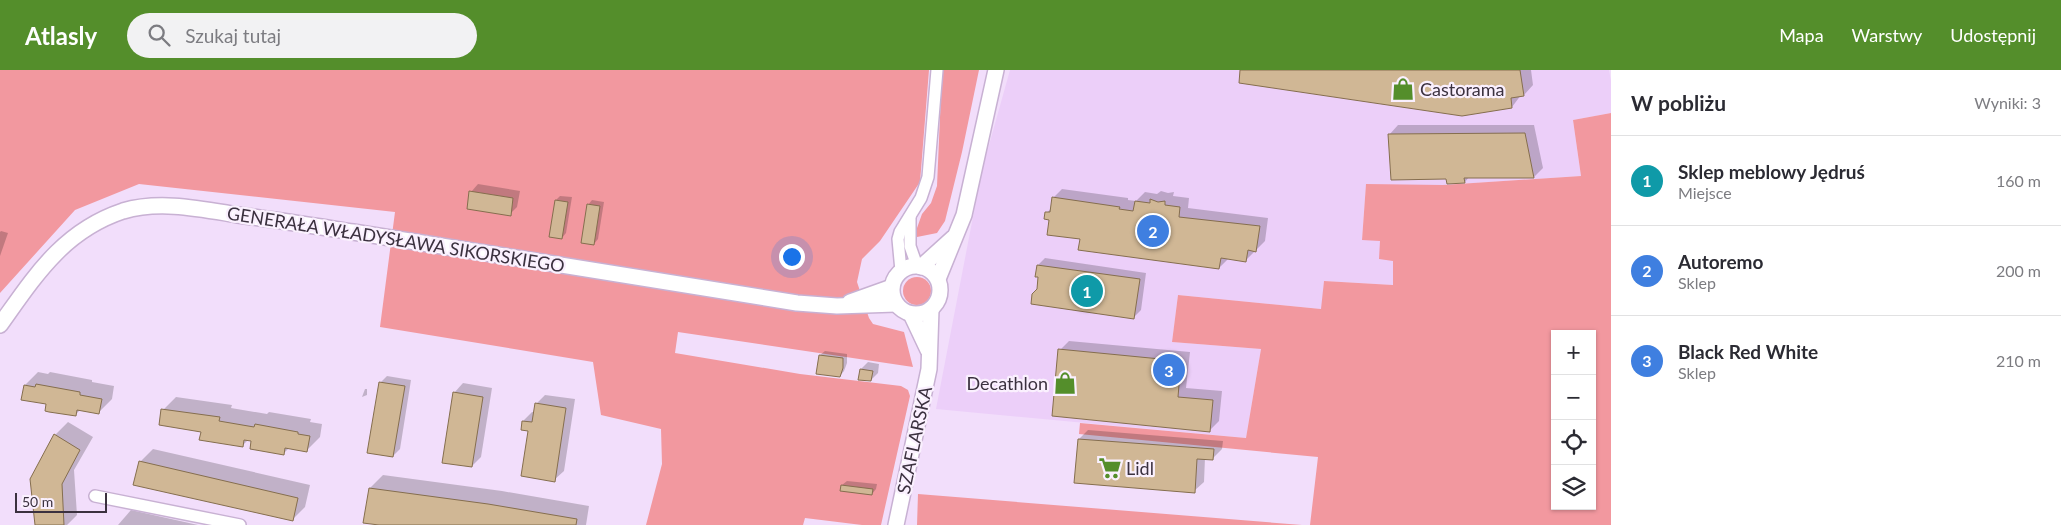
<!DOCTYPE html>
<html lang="pl">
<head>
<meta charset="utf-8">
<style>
  body { margin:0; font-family:Lato,sans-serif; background:#f2f2f3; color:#2b2b33 }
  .controls { position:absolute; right:15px; bottom:15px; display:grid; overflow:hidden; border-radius:0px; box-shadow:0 1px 4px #0004 }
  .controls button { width:45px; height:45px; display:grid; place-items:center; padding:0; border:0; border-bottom:1px solid #e1e1e2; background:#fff; color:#2b2b33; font:25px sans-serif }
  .scale { position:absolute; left:15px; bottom:12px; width:92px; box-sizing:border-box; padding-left:5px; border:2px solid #3b313f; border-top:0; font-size:14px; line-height:18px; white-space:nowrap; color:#3b313f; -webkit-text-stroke:4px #faf0fe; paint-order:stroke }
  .you { position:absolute; left:791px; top:186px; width:18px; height:18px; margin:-12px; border:4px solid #fff; border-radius:50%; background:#1a73e8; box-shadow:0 0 0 8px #1a73e833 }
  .badge { display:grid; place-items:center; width:32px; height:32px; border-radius:50%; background:#548e2b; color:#fff; font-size:16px; font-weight:700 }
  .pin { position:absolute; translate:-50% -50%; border:2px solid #fff; box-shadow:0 1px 5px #0006 }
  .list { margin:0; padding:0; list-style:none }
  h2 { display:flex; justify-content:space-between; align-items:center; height:65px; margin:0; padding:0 20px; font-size:21px }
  h2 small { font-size:16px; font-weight:400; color:#7c7c81 }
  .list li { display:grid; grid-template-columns:32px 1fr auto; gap:15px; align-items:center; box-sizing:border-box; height:90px; padding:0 20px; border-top:1px solid #e1e1e2 }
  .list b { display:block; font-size:19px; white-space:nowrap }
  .list p { margin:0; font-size:16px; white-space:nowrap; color:#7c7c81 }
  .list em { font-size:16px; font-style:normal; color:#7c7c81 }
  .icon { flex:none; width:28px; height:28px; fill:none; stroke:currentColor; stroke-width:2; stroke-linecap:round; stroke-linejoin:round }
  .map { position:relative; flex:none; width:1611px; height:455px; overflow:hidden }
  header { display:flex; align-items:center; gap:30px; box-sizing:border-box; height:70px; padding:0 25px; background:#548e2b; color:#fff }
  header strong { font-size:24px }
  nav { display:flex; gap:28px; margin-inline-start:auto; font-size:18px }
  .search { width:350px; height:45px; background:#f2f2f3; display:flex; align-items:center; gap:12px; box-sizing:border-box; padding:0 18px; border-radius:28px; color:#7c7c81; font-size:19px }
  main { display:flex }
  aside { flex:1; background:#fff }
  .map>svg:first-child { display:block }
</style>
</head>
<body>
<header>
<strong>Atlasly</strong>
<div class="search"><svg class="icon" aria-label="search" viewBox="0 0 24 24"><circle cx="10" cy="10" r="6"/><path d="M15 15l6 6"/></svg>Szukaj tutaj</div>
<nav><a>Mapa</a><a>Warstwy</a><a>Udostępnij</a></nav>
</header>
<main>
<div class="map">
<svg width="1611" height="455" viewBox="0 0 1611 455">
  <rect width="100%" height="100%" fill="#f2defb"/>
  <path fill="#eccff9" d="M 1010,0 L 1609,0 L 1611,11 L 1611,43 L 1573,50 L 1581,106 L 1443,115 L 1366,115 L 1362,169 L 1380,170 L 1393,191 L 1393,215 L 1324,211 L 1322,239 L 1178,225 L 1172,272 L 1261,279 L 1246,368 L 936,339 L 982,100 Z"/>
  <g fill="#f2989f" fill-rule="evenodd">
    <path d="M 0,0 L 929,0 L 920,112 L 880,171 L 862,189 L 857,212 L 869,248 L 873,254 L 904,262 L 913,297 L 678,262 L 675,283 L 800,304 L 901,316 L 908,320 L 910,326 L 881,455 L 862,455 L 805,448 L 803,455 L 646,455 L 662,394 L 661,359 L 601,345 L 593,292 L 380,257 L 395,142 L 139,114 L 75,140 L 0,223 Z"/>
    <path d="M 942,0 L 979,0 L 962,82 L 945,151 L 937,163 L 917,167 L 917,158 L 922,144 L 931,133 L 937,116 Z"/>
    <path d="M 1611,43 L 1611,455 L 1310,455 L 1318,387 L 1079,364 L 1080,353 L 1246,368 L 1261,279 L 1172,272 L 1178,225 L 1321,239 L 1324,211 L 1393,215 L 1393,191 L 1379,189 L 1380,171 L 1362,170 L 1366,114 L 1443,115 L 1581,106 L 1573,50 ZM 1555,264 L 1592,264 L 1592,436 L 1555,436 Z"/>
    <circle cx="917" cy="221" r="14"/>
    <path d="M 918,424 L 1302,455 L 917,455 Z"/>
  </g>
  <g fill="#0003">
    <path d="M 1242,0 L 1531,0 L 1533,15 L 1524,25 L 1521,25 L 1512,37 Z"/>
    <path d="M 1398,55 L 1534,55 L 1543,98 L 1534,107 L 1469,107 L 1465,112 L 1447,107 L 1389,65 Z"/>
    <path d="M 478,114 L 520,121 L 517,137 L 510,144 L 471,122 Z"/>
    <path d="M 1062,119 L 1128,128 L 1128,130 L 1136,131 L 1145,122 L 1157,124 L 1161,121 L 1168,123 L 1174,122 L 1173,126 L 1189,128 L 1188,138 L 1268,148 L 1265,171 L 1246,190 L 1229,188 L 1219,198 L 1081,168 L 1050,149 L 1047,143 L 1052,137 L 1053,128 Z"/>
    <path d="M 560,126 L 572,127 L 566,163 L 562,168 L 556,130 Z"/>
    <path d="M 592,130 L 604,132 L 598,169 L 594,174 L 588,135 Z"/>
    <path d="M 1,161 L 8,163 L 0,186 L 0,162 Z"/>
    <path d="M 1045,188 L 1146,203 L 1141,240 L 1134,247 L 1038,220 L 1040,206 L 1038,195 Z"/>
    <path d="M 1069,271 L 1190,282 L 1186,318 L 1222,321 L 1219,351 L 1210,360 L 1060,280 Z"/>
    <path d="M 825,281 L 847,284 L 847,293 L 844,301 L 840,306 L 820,285 Z"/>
    <path d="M 868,292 L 879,294 L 878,303 L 871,310 L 861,299 Z"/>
    <path d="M 38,302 L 48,304 L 50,302 L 92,310 L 92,312 L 114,316 L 112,329 L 99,342 L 81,339 L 75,345 L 47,333 L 25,315 Z"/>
    <path d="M 387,306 L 411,310 L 400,379 L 393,386 L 380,313 Z"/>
    <path d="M 463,313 L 492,318 L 481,387 L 472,396 L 454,323 Z"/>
    <path d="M 365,319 L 367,319 L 367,325 L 362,327 Z"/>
    <path d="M 545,325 L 575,329 L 564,401 L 554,410 L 530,360 L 523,351 L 532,342 L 535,342 L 536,334 Z"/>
    <path d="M 176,327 L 232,335 L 231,338 L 267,344 L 269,342 L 311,349 L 310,352 L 322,354 L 320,367 L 307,380 L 290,377 L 284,383 L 253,370 L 249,369 L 242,376 L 202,361 L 163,340 Z"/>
    <path d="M 68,352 L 93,367 L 74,400 L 77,445 L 67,455 L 36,455 L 55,365 Z"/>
    <path d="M 1088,360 L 1223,371 L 1222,379 L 1212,389 L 1205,388 L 1204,412 L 1194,421 L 1079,369 Z"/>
    <path d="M 153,379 L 310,415 L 305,437 L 292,450 L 140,392 Z"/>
    <path d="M 383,405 L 502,421 L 589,436 L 586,455 L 387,455 L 370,418 Z"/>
    <path d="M 847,411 L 877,414 L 876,419 L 872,424 L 842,415 Z"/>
    <path d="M 131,440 L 198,455 L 118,455 Z"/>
  </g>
  <g fill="#d0b795" stroke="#856e4e">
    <path d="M 1240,0 L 1520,0 L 1524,26 L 1511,28 L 1512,38 L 1462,46 L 1239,13 Z"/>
    <path d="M 1525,63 L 1534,108 L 1464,108 L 1465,113 L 1447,114 L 1446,109 L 1391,110 L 1388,64 Z"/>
    <path d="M 469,121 L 513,128 L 511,146 L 467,139 Z"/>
    <path d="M 1052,127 L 1120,137 L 1119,139 L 1133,141 L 1135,131 L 1150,133 L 1150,129 L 1158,132 L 1165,131 L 1165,135 L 1180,137 L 1179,147 L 1260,156 L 1256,182 L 1248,180 L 1246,192 L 1221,188 L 1219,199 L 1078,180 L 1080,169 L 1047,165 L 1049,150 L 1044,149 L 1045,142 L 1050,142 Z"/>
    <path d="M 555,130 L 568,132 L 562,169 L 549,167 Z"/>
    <path d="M 587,134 L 600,136 L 594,175 L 581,173 Z"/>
    <path d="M 1037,195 L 1140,209 L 1134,249 L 1031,234 L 1032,224 L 1037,219 L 1038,207 L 1035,207 Z"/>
    <path d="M 1058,279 L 1181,291 L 1178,327 L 1213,330 L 1210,362 L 1052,346 Z"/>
    <path d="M 819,285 L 843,288 L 843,298 L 840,307 L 816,304 Z"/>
    <path d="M 860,299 L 873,301 L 871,311 L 858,310 Z"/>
    <path d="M 379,312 L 405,316 L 393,387 L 367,383 Z"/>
    <path d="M 36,314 L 80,322 L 80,325 L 102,329 L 99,344 L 77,340 L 76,346 L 49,342 L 45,341 L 46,334 L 21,330 L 24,315 L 35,317 Z"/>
    <path d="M 453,322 L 483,327 L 472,397 L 442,393 Z"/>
    <path d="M 535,333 L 566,338 L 555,412 L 521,406 L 528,361 L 521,360 L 522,351 L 532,352 Z"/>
    <path d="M 161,339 L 220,347 L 219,351 L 254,357 L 255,354 L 298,362 L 298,364 L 310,366 L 307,382 L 285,378 L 284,385 L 250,379 L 251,371 L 244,370 L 243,377 L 199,370 L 201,362 L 159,355 Z"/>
    <path d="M 54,364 L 80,380 L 62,414 L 64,455 L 35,455 L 30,409 Z"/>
    <path d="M 1078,369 L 1214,379 L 1213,390 L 1197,389 L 1195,423 L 1074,413 Z"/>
    <path d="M 139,391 L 298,428 L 293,451 L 133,415 Z"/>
    <path d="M 841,415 L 873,419 L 872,425 L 840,421 Z"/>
    <path d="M 369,418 L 488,434 L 577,449 L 576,455 L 379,455 L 363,453 Z"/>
  </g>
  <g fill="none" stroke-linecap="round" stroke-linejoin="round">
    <defs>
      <g id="street">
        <path d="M 910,147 L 910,176 L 917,196"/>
        <path d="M 901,201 L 898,169 L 900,162 L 921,128 L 928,107 L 937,0"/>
        <path d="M 95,426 L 240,455"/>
      </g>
      <g id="secondary">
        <circle cx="916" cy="220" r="24"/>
        <path d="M 921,197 L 953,168"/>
        <path d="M 938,209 L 964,145 L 996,0"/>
        <path d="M 850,232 L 892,217"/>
        <path d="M 911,244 L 928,280"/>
        <path d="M 0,255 C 35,206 63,161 123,141 C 160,130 201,139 238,145 C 276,150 314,156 353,162 C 501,186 649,208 797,233 L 837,236 L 896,234"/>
        <path d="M 896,455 L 929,299 L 931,239"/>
      </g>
    </defs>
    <use href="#street" stroke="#c8b1d3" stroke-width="14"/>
    <use href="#secondary" stroke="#c8b1d3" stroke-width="18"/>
    <use href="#street" stroke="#fff" stroke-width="11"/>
    <use href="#secondary" stroke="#fff" stroke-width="15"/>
  </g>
  <defs>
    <symbol id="shop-bare" viewBox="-9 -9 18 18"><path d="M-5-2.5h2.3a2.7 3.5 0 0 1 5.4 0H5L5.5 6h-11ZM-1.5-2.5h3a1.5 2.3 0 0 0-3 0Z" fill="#548e2b" stroke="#faf0fe" stroke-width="2.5" paint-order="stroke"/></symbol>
    <symbol id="supermarket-bare" viewBox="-9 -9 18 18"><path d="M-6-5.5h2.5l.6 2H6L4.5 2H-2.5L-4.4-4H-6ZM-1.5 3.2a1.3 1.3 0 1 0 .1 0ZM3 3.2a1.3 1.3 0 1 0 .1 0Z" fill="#548e2b" stroke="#faf0fe" stroke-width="2.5" paint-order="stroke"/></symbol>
  </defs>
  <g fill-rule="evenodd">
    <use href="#shop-bare" x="1387" y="3" width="32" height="32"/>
    <use href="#shop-bare" x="1049" y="297" width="32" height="32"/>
    <use href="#supermarket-bare" x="1094" y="382" width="32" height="32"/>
  </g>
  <g text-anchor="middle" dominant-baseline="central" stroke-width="4.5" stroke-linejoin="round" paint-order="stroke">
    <g font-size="18" fill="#3b313f" stroke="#faf0fe" text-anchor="start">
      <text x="1420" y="19">Castorama</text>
      <text x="1048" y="313" text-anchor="end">Decathlon</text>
      <text x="1126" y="398">Lidl</text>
    </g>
    <g font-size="18" fill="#3b313f" stroke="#faf0fe">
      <text transform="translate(396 169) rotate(9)">GENERAŁA WŁADYSŁAWA SIKORSKIEGO</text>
      <text transform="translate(914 370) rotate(-78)">SZAFLARSKA</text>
    </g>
  </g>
</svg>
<div class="controls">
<button>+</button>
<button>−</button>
<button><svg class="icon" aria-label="locate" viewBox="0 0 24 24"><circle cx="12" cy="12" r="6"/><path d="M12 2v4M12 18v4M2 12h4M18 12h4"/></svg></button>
<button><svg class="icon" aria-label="layers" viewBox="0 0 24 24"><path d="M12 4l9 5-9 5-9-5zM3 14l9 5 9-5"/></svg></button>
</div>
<div class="scale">50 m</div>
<div class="you"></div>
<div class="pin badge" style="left:1087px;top:221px;background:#0f9aa8">1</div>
<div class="pin badge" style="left:1153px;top:161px;background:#3f7fe0">2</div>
<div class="pin badge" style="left:1169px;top:300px;background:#3f7fe0">3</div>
</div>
<aside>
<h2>W pobliżu<small>Wyniki: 3</small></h2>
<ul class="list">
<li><span class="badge" style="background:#0f9aa8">1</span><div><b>Sklep meblowy Jędruś</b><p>Miejsce</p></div><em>160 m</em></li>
<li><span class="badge" style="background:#3f7fe0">2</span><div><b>Autoremo</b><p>Sklep</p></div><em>200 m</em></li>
<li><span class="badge" style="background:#3f7fe0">3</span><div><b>Black Red White</b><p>Sklep</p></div><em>210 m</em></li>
</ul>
</aside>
</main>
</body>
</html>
